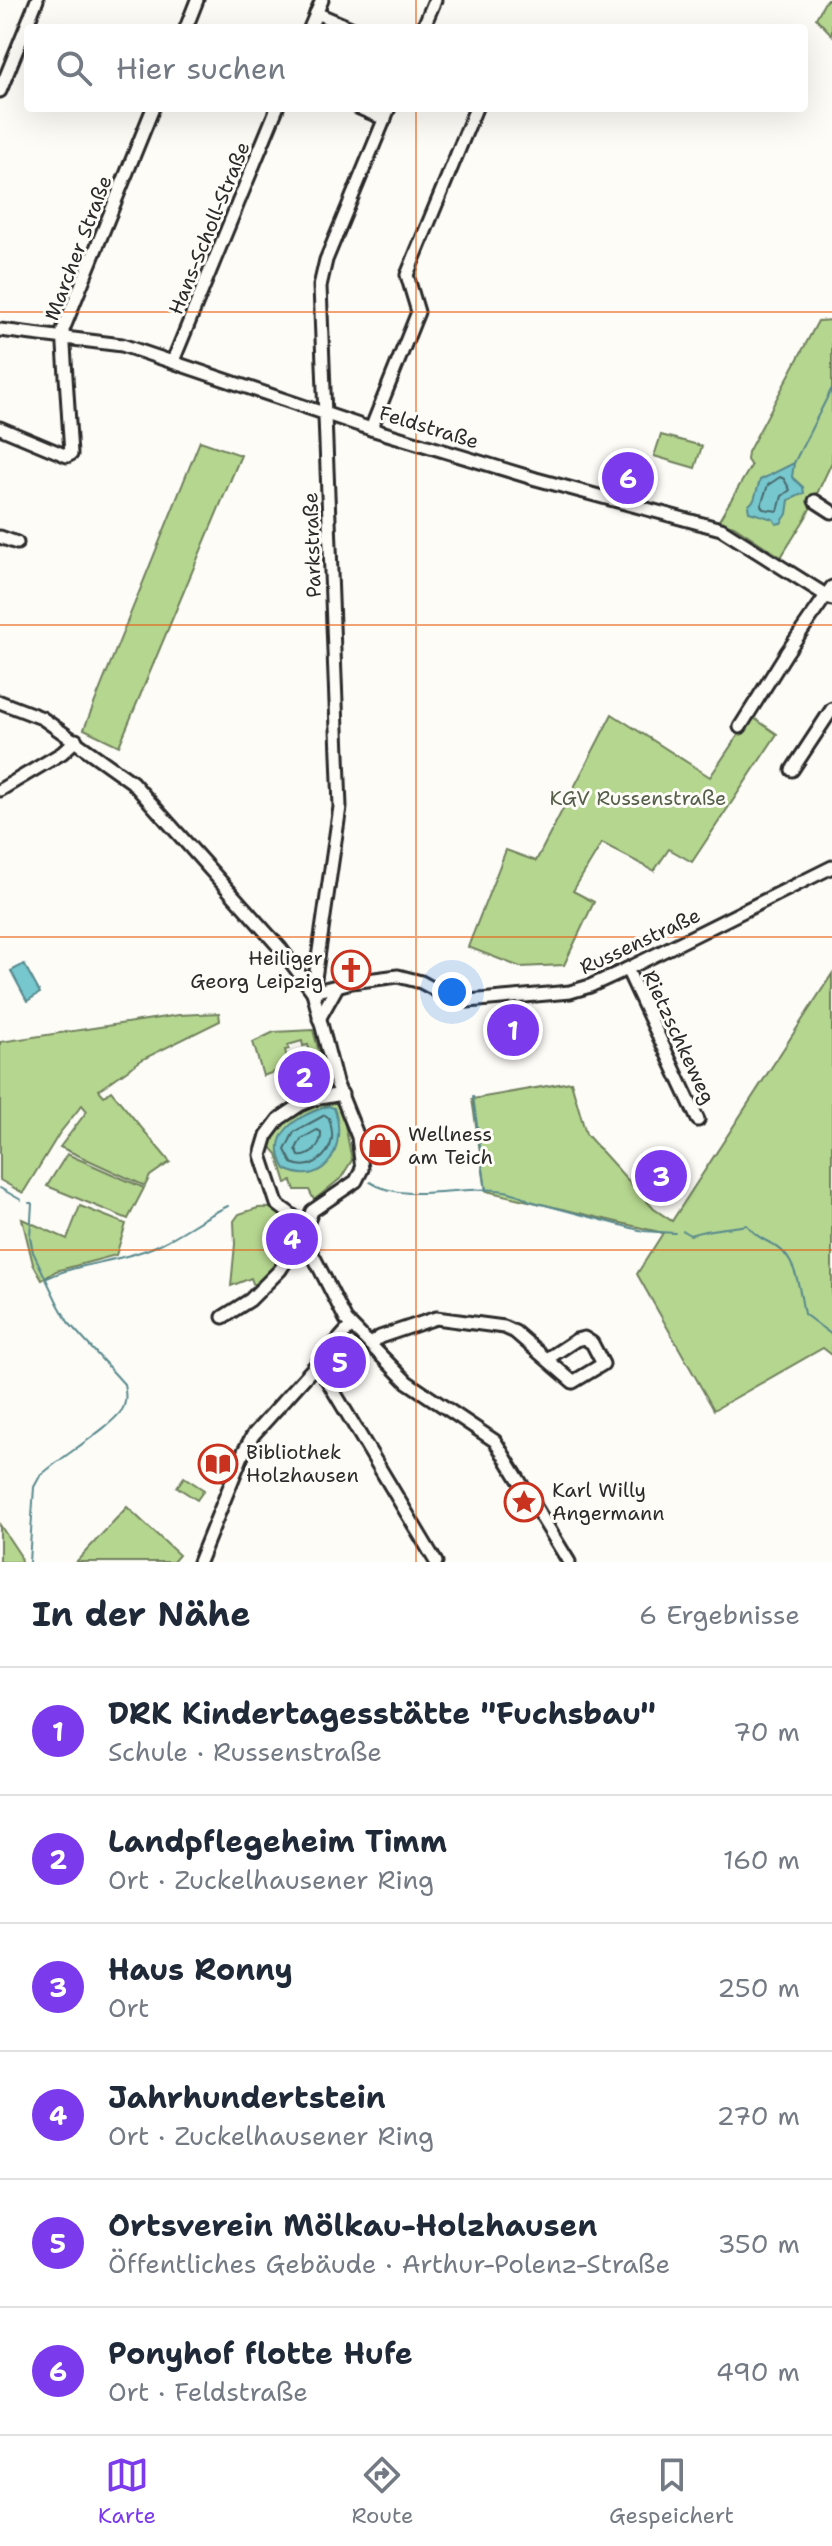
<!DOCTYPE html>
<html lang="de">
<head>
<meta charset="utf-8">
<style>
  body { margin:0; font-family:"Shantell Sans",sans-serif; background:#f2f2f3; color:#1f2937 }
  .you { position:absolute; left:452px; top:992px; width:28px; height:28px; margin:-20px; border:6px solid #fff; border-radius:50%; background:#1a73e8; box-shadow:0 0 0 12px #1a73e833 }
  .badge { display:grid; place-items:center; width:52px; height:52px; border-radius:50%; background:#7c3aed; color:#fff; font-size:26px; font-weight:700 }
  .pin { position:absolute; translate:-50% -50%; border:4px solid #fff; box-shadow:0 2px 8px #0006 }
  .list { margin:0; padding:0; list-style:none }
  h2 { display:flex; justify-content:space-between; align-items:center; height:104px; margin:0; padding:0 32px; font-size:34px }
  h2 small { font-size:26px; font-weight:400; color:#747a83 }
  .list li { display:grid; grid-template-columns:52px 1fr auto; gap:24px; align-items:center; box-sizing:border-box; height:128px; padding:0 32px; border-top:2px solid #e0e1e3 }
  .list b { display:block; font-size:30px; white-space:nowrap }
  .list p { margin:0; font-size:26px; white-space:nowrap; color:#747a83 }
  .list em { font-size:26px; font-style:normal; color:#747a83 }
  .icon { flex:none; width:44px; height:44px; fill:none; stroke:currentColor; stroke-width:2; stroke-linecap:round; stroke-linejoin:round }
  .map { position:relative; flex:none; width:832px; height:1562px; overflow:hidden }
  .search { position:absolute; background:#fff; box-shadow:0 8px 32px #0002; left:24px; right:24px; top:24px; height:88px; display:flex; align-items:center; gap:20px; box-sizing:border-box; padding:0 28px; border-radius:8px; color:#747a83; font-size:30px }
  .sheet { height:872px; background:#fff }
  nav { display:flex; justify-content:space-around; align-items:center; box-sizing:border-box; height:112px; border-top:2px solid #e0e1e3; background:#fff; font-size:22px; color:#747a83 }
  nav a { display:grid; justify-items:center; gap:4px }
  nav .on { color:#7c3aed }
  .map>svg:first-child { display:block }
</style>
</head>
<body>
<div class="map">
<svg width="832" height="1562" viewBox="0 0 832 1562">
  <rect width="100%" height="100%" fill="#fdfcf7"/>
  <filter id="ink" filterUnits="userSpaceOnUse"><feTurbulence type="fractalNoise" baseFrequency=".0125" numOctaves="2"/><feDisplacementMap in="SourceGraphic" scale="16" xChannelSelector="R" yChannelSelector="G"/><feConvolveMatrix kernelMatrix="1 2 1 2 8 2 1 2 1" color-interpolation-filters="sRGB"/></filter>
  <g filter="url(#ink)">
    <g fill="#b5d68f" stroke="#70805d" stroke-width="2">
      <path d="M 826,0 L 832,0 L 832,35 L 816,18 Z"/>
      <path d="M 832,320 L 832,462 L 806,517 L 781,557 L 734,526 L 718,522 L 751,466 L 747,460 L 748,452 L 818,321 Z"/>
      <path d="M 661,435 L 702,446 L 695,468 L 654,456 Z"/>
      <path d="M 200,441 L 241,455 L 119,746 L 84,729 Z"/>
      <path d="M 612,714 L 710,777 L 751,716 L 777,734 L 692,862 L 669,849 L 654,871 L 602,843 L 573,891 L 594,902 L 564,965 L 520,967 L 468,947 L 506,850 L 536,861 Z"/>
      <path d="M 832,974 L 832,1355 L 823,1348 L 714,1410 L 637,1274 L 663,1233 L 486,1191 L 472,1099 L 571,1082 L 586,1134 L 654,1209 L 672,1221 Z"/>
      <path d="M 219,1013 L 220,1021 L 143,1059 L 99,1090 L 104,1096 L 111,1091 L 170,1162 L 150,1176 L 145,1186 L 60,1147 L 87,1111 L 82,1105 L 59,1134 L 23,1193 L 0,1180 L 0,1042 L 179,1015 Z"/>
      <path d="M 313,1030 L 329,1089 L 305,1097 L 303,1090 L 319,1085 L 308,1045 L 303,1046 L 302,1041 L 288,1045 L 289,1049 L 285,1050 L 292,1078 L 279,1083 L 274,1072 L 263,1076 L 253,1042 L 274,1032 Z"/>
      <path d="M 325,1100 L 334,1100 L 342,1110 L 352,1160 L 341,1178 L 314,1200 L 309,1190 L 295,1190 L 292,1181 L 286,1183 L 277,1154 L 269,1145 C 274,1121 304,1109 325,1100 Z"/>
      <path d="M 67,1154 L 144,1188 L 128,1219 L 47,1186 Z"/>
      <path d="M 80,1206 L 126,1224 L 116,1255 L 56,1271 L 42,1280 L 33,1264 L 22,1219 L 67,1239 Z"/>
      <path d="M 258,1208 C 279,1206 284,1213 297,1228 C 296,1255 274,1271 255,1289 L 251,1278 L 231,1286 L 235,1244 L 234,1221 L 239,1214 Z"/>
      <path d="M 184,1477 L 204,1490 L 197,1500 L 177,1487 Z"/>
      <path d="M 127,1507 L 179,1555 L 173,1562 L 76,1562 Z"/>
      <path d="M 0,1525 L 20,1555 L 21,1562 L 0,1562 Z"/>
    </g>
    <g fill="#76c7ce" stroke="#58898d" stroke-width="2">
      <path d="M 794,463 L 792,477 L 803,487 L 804,493 L 789,500 L 787,514 L 781,523 L 776,524 L 773,519 L 749,512 L 748,506 L 754,500 L 760,480 Z"/>
      <path d="M 24,964 L 40,993 L 27,1001 L 11,971 Z"/>
      <path d="M 328,1106 L 334,1108 C 348,1143 327,1190 285,1169 C 265,1134 297,1116 328,1106 Z"/>
    </g>
    <g fill="none" stroke-linecap="round" stroke-linejoin="round">
      <g stroke="#49696c" stroke-width="2">
        <path d="M 780,477 L 784,479 L 790,490 L 782,496 L 778,511 L 763,509 L 761,505 L 768,485 Z"/>
        <path d="M 325,1115 L 329,1118 C 331,1125 333,1132 332,1139 C 329,1157 309,1172 292,1163 L 285,1150 L 294,1132 Z"/>
        <path d="M 317,1130 L 321,1132 C 322,1144 311,1158 299,1156 L 296,1149 L 301,1139 Z"/>
      </g>
      <g stroke="#58898d" stroke-width="2">
        <path d="M 794,463 L 832,388"/>
        <path d="M 473,1096 L 486,1190"/>
        <path d="M 370,1182 C 413,1210 490,1172 530,1201 L 643,1231 L 675,1233"/>
        <path d="M 0,1188 L 21,1200"/>
        <path d="M 683,1231 L 690,1235 C 710,1228 726,1229 747,1225 C 761,1243 773,1241 783,1252 C 798,1267 800,1294 804,1314 L 832,1335"/>
        <path d="M 47,1278 C 81,1262 121,1262 156,1246 C 181,1235 203,1217 228,1206"/>
        <path d="M 29,1562 L 34,1487 L 40,1476 C 60,1457 109,1429 122,1410 C 127,1402 126,1393 124,1384 L 68,1322 L 58,1304 L 33,1252 L 30,1237 L 32,1203 L 29,1203"/>
      </g>
      <defs>
        <g id="minor">
          <path d="M 316,13 L 351,28"/>
          <path d="M 186,28 L 197,0"/>
          <path d="M 310,28 L 322,0"/>
          <path d="M 423,28 L 435,0"/>
          <path d="M 0,91 L 37,0"/>
          <path d="M 359,108 L 385,119"/>
          <path d="M 0,330 L 122,345 L 371,429 L 536,479 L 721,529 L 832,599"/>
          <path d="M 173,361 L 277,108"/>
          <path d="M 0,428 L 67,456 L 71,454 L 63,330 L 153,108"/>
          <path d="M 371,429 L 418,312 L 407,275 L 476,108"/>
          <path d="M 815,501 L 832,512"/>
          <path d="M 0,537 L 17,543"/>
          <path d="M 0,702 L 42,718 L 132,782 L 281,949 L 313,992"/>
          <path d="M 740,727 L 787,652 L 832,587"/>
          <path d="M 792,770 L 832,709"/>
          <path d="M 0,790 L 62,753 L 76,740"/>
          <path d="M 627,969 L 698,1120"/>
          <path d="M 313,992 L 352,982 L 398,976 L 421,982 L 441,993 L 468,1001 L 570,992 L 590,986 L 627,969 L 832,867"/>
          <path d="M 319,1019 L 338,985"/>
          <path d="M 342,1094 L 314,1099 L 300,1105 L 279,1119 L 267,1135 L 261,1155 L 277,1204 L 293,1216 L 346,1320 L 407,1382 L 495,1441 L 569,1562"/>
          <path d="M 223,1317 L 250,1300 L 280,1270 L 303,1235 L 312,1211 L 356,1181 L 362,1169 L 358,1137 L 336,1082 L 313,992 L 340,807 L 320,286 L 326,260 L 389,108"/>
          <path d="M 370,1344 L 380,1337 L 436,1318 L 504,1327 L 515,1332 L 573,1382 L 603,1364 L 592,1343 L 584,1338 L 576,1340 L 547,1359"/>
          <path d="M 318,1365 L 436,1562"/>
          <path d="M 199,1562 L 244,1451 L 253,1435 L 351,1326"/>
        </g>
      </defs>
      <use href="#minor" stroke="#2b2b2b" stroke-width="17"/>
      <use href="#minor" stroke="#fdfcf7" stroke-width="11"/>
    </g>
  </g>
  <path fill="none" stroke="#e8590c" stroke-width="2" stroke-opacity="0.55" d="M 416,0 L 416,28M 416,108 L 416,1562M 0,312 L 832,312M 0,625 L 832,625M 0,937 L 832,937M 0,1250 L 832,1250"/>
  <defs>
    <symbol id="church-ring" viewBox="-11 -11 22 22"><circle r="9.5" fill="#fdfcf7" stroke="#c8321e" stroke-width="1.5"/><path d="M-1.2-6h2.4v3.5h3.3v2.4h-3.3V6h-2.4V-.1h-3.3v-2.4h3.3Z" fill="#c8321e"/></symbol>
    <symbol id="shop-ring" viewBox="-11 -11 22 22"><circle r="9.5" fill="#fdfcf7" stroke="#c8321e" stroke-width="1.5"/><path d="M-5-2.5h2.3a2.7 3.5 0 0 1 5.4 0H5L5.5 6h-11ZM-1.5-2.5h3a1.5 2.3 0 0 0-3 0Z" fill="#c8321e"/></symbol>
    <symbol id="library-ring" viewBox="-11 -11 22 22"><circle r="9.5" fill="#fdfcf7" stroke="#c8321e" stroke-width="1.5"/><path d="M-6-4Q-3-5.5-.7-3.5V5Q-3 3-6 4ZM6-4Q3-5.5 .7-3.5V5Q3 3 6 4Z" fill="#c8321e"/></symbol>
    <symbol id="sight-ring" viewBox="-11 -11 22 22"><circle r="9.5" fill="#fdfcf7" stroke="#c8321e" stroke-width="1.5"/><path d="M0-6L1.8-2.2L6-1.7L2.9 1.2L3.7 5.4L0 3.3L-3.7 5.4L-2.9 1.2L-6-1.7L-1.8-2.2Z" fill="#c8321e"/></symbol>
  </defs>
  <g fill-rule="evenodd">
    <use href="#church-ring" x="329" y="948" width="44" height="44"/>
    <use href="#shop-ring" x="358" y="1123" width="44" height="44"/>
    <use href="#library-ring" x="196" y="1442" width="44" height="44"/>
    <use href="#sight-ring" x="502" y="1480" width="44" height="44"/>
  </g>
  <g text-anchor="middle" dominant-baseline="central" stroke-width="6" stroke-linejoin="round" paint-order="stroke">
    <g font-size="20" fill="#2b2b2b" stroke="#fdfcf7">
      <text transform="translate(209 228) rotate(-68)">Hans-Scholl-Straße</text>
      <text transform="translate(78 248) rotate(-69)">Marcher Straße</text>
      <text transform="translate(429 427) rotate(17)">Feldstraße</text>
      <text transform="translate(312 545) rotate(-92)">Parkstraße</text>
      <text transform="translate(640 941) rotate(-25)">Russenstraße</text>
      <text transform="translate(679 1037) rotate(65)">Rietzschkeweg</text>
    </g>
    <g font-size="20" fill="#545e49" stroke="#fdfcf7">
      <text x="638" y="798">KGV Russenstraße</text>
    </g>
    <g font-size="20" fill="#2b2b2b" stroke="#fdfcf7" text-anchor="start">
      <text x="323" y="958" text-anchor="end">Heiliger<tspan x="323" dy="23">Georg Leipzig</tspan></text>
      <text x="408" y="1134">Wellness<tspan x="408" dy="23">am Teich</tspan></text>
      <text x="246" y="1452">Bibliothek<tspan x="246" dy="23">Holzhausen</tspan></text>
      <text x="552" y="1490">Karl Willy<tspan x="552" dy="23">Angermann</tspan></text>
    </g>
  </g>
</svg>
<div class="you"></div>
<div class="pin badge" style="left:513px;top:1030px">1</div>
<div class="pin badge" style="left:304px;top:1077px">2</div>
<div class="pin badge" style="left:661px;top:1176px">3</div>
<div class="pin badge" style="left:292px;top:1239px">4</div>
<div class="pin badge" style="left:340px;top:1362px">5</div>
<div class="pin badge" style="left:628px;top:478px">6</div>
<div class="search"><svg class="icon" aria-label="search" viewBox="0 0 24 24"><circle cx="10" cy="10" r="6"/><path d="M15 15l6 6"/></svg>Hier suchen</div>
</div>
<section class="sheet">
<h2>In der Nähe<small>6 Ergebnisse</small></h2>
<ul class="list">
<li><span class="badge">1</span><div><b>DRK Kindertagesstätte &quot;Fuchsbau&quot;</b><p>Schule · Russenstraße</p></div><em>70 m</em></li>
<li><span class="badge">2</span><div><b>Landpflegeheim Timm</b><p>Ort · Zuckelhausener Ring</p></div><em>160 m</em></li>
<li><span class="badge">3</span><div><b>Haus Ronny</b><p>Ort</p></div><em>250 m</em></li>
<li><span class="badge">4</span><div><b>Jahrhundertstein</b><p>Ort · Zuckelhausener Ring</p></div><em>270 m</em></li>
<li><span class="badge">5</span><div><b>Ortsverein Mölkau-Holzhausen</b><p>Öffentliches Gebäude · Arthur-Polenz-Straße</p></div><em>350 m</em></li>
<li><span class="badge">6</span><div><b>Ponyhof flotte Hufe</b><p>Ort · Feldstraße</p></div><em>490 m</em></li>
</ul>
</section>
<nav>
<a class="on"><svg class="icon" aria-label="map" viewBox="0 0 24 24"><path d="M3 6l6-2 6 2 6-2v14l-6 2-6-2-6 2zM9 4v14M15 6v14"/></svg>Karte</a>
<a><svg class="icon" aria-label="directions" viewBox="0 0 24 24"><path d="M12 3l9 9-9 9-9-9zM9 14v-3h6M13 9l2 2-2 2"/></svg>Route</a>
<a><svg class="icon" aria-label="saved" viewBox="0 0 24 24"><path d="M7 4h10v16l-5-4-5 4z"/></svg>Gespeichert</a>
</nav>
</body>
</html>
